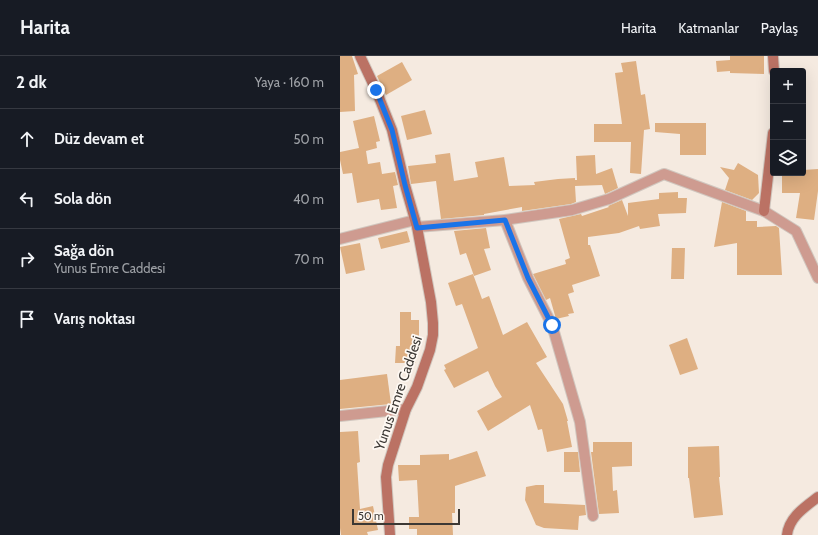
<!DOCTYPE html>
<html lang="tr">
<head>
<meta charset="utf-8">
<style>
  body { margin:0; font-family:Cabin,sans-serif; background:#242831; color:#f1f3f6 }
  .controls { position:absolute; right:12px; top:12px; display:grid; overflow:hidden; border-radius:4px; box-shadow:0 4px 16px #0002 }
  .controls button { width:36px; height:36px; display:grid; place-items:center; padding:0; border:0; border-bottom:1px solid #363941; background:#171b24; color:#f1f3f6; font:20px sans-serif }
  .scale { position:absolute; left:12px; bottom:10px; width:108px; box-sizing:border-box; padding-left:4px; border:2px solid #3c3834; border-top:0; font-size:11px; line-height:14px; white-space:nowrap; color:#3c3834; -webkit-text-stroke:3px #fef8f2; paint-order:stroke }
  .stop { position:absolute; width:12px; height:12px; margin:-9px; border:3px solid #1a73e8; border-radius:50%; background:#fff }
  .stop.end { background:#1a73e8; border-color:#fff; box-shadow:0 1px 4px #0008 }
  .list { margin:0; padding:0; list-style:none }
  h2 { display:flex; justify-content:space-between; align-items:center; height:52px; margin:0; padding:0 16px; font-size:17px }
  h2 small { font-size:13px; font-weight:400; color:#9ea1a6 }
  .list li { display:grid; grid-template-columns:26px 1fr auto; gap:12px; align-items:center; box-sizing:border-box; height:60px; padding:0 16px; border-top:1px solid #363941 }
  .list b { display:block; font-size:15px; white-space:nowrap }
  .list p { margin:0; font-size:13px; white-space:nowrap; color:#9ea1a6 }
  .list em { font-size:13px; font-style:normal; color:#9ea1a6 }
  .icon { flex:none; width:22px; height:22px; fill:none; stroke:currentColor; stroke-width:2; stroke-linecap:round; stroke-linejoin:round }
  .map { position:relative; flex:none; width:478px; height:479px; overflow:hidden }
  header { display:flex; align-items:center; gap:24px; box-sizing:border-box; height:56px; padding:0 20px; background:#171b24; border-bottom:1px solid #363941 }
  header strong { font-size:19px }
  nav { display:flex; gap:22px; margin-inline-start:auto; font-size:14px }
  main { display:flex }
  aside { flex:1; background:#171b24 }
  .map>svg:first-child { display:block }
</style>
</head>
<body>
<header>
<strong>Harita</strong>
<nav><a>Harita</a><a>Katmanlar</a><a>Paylaş</a></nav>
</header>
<main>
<aside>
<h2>2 dk<small>Yaya · 160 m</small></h2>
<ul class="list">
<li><svg class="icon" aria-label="ahead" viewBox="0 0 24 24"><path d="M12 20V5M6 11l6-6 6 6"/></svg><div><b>Düz devam et</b></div><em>50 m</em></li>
<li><svg class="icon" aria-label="left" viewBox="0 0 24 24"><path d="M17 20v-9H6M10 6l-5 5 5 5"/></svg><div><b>Sola dön</b></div><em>40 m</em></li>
<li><svg class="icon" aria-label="right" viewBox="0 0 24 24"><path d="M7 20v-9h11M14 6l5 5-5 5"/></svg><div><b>Sağa dön</b><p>Yunus Emre Caddesi</p></div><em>70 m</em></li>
<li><svg class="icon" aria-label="arrive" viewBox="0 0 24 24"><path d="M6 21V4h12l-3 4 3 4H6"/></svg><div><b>Varış noktası</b></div></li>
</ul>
</aside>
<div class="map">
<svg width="478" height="479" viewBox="0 0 478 479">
  <rect width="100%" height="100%" fill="#f5eae0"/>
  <g fill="#deaf82">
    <path d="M 0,0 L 12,0 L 18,18 L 14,19 L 15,55 L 0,56 Z"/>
    <path d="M 390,0 L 424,0 L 424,18 L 390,17 L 390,15 L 377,16 L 376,5 L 390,4 Z"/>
    <path d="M 296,5 L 301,39 L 305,38 L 310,73 L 304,74 L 301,118 L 290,117 L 291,86 L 254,86 L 254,68 L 282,68 L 275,17 L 283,16 L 281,7 Z"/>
    <path d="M 62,6 L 72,24 L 46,39 L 37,20 Z"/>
    <path d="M 85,54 L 92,78 L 67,84 L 61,60 Z"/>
    <path d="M 34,60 L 40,85 L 36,86 L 37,92 L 26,95 L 28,108 L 40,106 L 42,118 L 55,116 L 58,129 L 53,130 L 57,152 L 41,154 L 39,143 L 17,147 L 12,117 L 3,118 L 0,104 L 0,96 L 19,92 L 13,65 Z"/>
    <path d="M 315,67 L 366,67 L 366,99 L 340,99 L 340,78 L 315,76 Z"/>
    <path d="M 110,97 L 114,125 L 138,121 L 135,106 L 164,101 L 169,130 L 195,129 L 194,126 L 218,123 L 235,122 L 235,124 L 237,124 L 236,100 L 255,99 L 256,118 L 272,112 L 278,132 L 265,138 L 262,129 L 235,130 L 236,146 L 231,148 L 182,155 L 182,151 L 144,158 L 144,159 L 101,163 L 96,125 L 71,128 L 68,110 L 96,107 L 95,99 Z"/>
    <path d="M 398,107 L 418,119 L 419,137 L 412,144 L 385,134 L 389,122 L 380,111 L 394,114 Z"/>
    <path d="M 478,113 L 478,135 L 474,164 L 456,162 L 460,137 L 442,137 L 442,117 L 463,117 L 463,114 Z"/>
    <path d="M 338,136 L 338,142 L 347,142 L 346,157 L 318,158 L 320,170 L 300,173 L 299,170 L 279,177 L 248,181 L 248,189 L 250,189 L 260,220 L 232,229 L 234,236 L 228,238 L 234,257 L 228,258 L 229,260 L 216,263 L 210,242 L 206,244 L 193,218 L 226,208 L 225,204 L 230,202 L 219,163 L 241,158 L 242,160 L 269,151 L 268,150 L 282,144 L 288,160 L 288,147 L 319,143 L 319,137 Z"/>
    <path d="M 382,146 L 406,155 L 406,165 L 417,165 L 417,171 L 436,170 L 439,172 L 442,219 L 397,219 L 397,187 L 374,191 Z"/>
    <path d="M 146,172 L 150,192 L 144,193 L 151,214 L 134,220 L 126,197 L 120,199 L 114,175 Z"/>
    <path d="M 67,175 L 70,186 L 41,193 L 38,182 Z"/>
    <path d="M 20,187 L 25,214 L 6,218 L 0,191 Z"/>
    <path d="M 332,192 L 345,192 L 344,223 L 331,223 Z"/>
    <path d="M 133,218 L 142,243 L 149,240 L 163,279 L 187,266 L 207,301 L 196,307 L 223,348 L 228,365 L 227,365 L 232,391 L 207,396 L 202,373 L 198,374 L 190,349 L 148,375 L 137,355 L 162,341 L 155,330 L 148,315 L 114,332 L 104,314 L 106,313 L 104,309 L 138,292 L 122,248 L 116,250 L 108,227 Z"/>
    <path d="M 60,256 L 71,256 L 71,264 L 79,264 L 79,290 L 76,290 L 76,307 L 55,307 L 56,290 L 60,290 Z"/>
    <path d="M 347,282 L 358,313 L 340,319 L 329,289 Z"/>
    <path d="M 47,318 L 51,348 L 0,353 L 0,324 Z"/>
    <path d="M 18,375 L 20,406 L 17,407 L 20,453 L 33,450 L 38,474 L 27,476 L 28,479 L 1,479 L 0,472 L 0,376 Z"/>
    <path d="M 253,386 L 292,386 L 292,410 L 272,411 L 273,435 L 277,434 L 279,457 L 259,458 L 251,396 L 253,396 Z"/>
    <path d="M 379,390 L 380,421 L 379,421 L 383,459 L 354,462 L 349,422 L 348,422 L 348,391 Z"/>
    <path d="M 137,395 L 146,420 L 115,430 L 115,457 L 112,457 L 113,479 L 77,479 L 77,473 L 69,473 L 69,461 L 79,461 L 77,424 L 59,425 L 58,409 L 80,409 L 80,399 L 109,398 L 109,404 Z"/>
    <path d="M 224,396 L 238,396 L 240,416 L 224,416 Z"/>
    <path d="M 196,429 L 204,429 L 204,447 L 245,449 L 246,459 L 239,460 L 238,474 L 204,472 L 196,469 L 185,444 L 186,431 Z"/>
  </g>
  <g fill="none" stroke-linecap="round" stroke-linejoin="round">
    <defs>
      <g id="street">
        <path d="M 165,164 L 188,222 L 212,269 L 240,366 L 253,460"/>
        <path d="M 77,171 L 165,164 L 232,154 L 269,143 L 324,118 L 424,155 L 456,175 L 478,222"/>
        <path d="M 0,183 L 75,164"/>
        <path d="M 0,360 L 66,353"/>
      </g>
      <g id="secondary">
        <path d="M 20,0 L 36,34 L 52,74 L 65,129 L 77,171 L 91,246 L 93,267 L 93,279 L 90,294 L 77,331 L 66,353 L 48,409 L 46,421 L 50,479"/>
        <path d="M 433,0 L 434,15"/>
        <path d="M 424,155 L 433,77"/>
        <path d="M 447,479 C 449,461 465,451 478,441"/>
      </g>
    </defs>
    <use href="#street" stroke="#d0c6be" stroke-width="12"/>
    <use href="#secondary" stroke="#d0c6be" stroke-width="12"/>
    <use href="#street" stroke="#ce9b90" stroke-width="10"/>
    <use href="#secondary" stroke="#bb7264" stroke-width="10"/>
  </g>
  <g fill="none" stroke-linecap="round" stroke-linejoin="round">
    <path stroke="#1a73e8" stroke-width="5" d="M 36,34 L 52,74 L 65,129 L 77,172 L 165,164 L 188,222 L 212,269"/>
  </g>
  <g text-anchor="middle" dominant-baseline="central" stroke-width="3.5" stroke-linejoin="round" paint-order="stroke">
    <g font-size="14" fill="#3c3834" stroke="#fef8f2">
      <text transform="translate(58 337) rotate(-71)">Yunus Emre Caddesi</text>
    </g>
  </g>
</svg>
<div class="controls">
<button>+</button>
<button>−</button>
<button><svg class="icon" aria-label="layers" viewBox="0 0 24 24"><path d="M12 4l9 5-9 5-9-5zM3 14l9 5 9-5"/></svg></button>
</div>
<div class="scale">50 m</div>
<div class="stop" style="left:212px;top:269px"></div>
<div class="stop end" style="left:36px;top:34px"></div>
</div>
</main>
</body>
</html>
